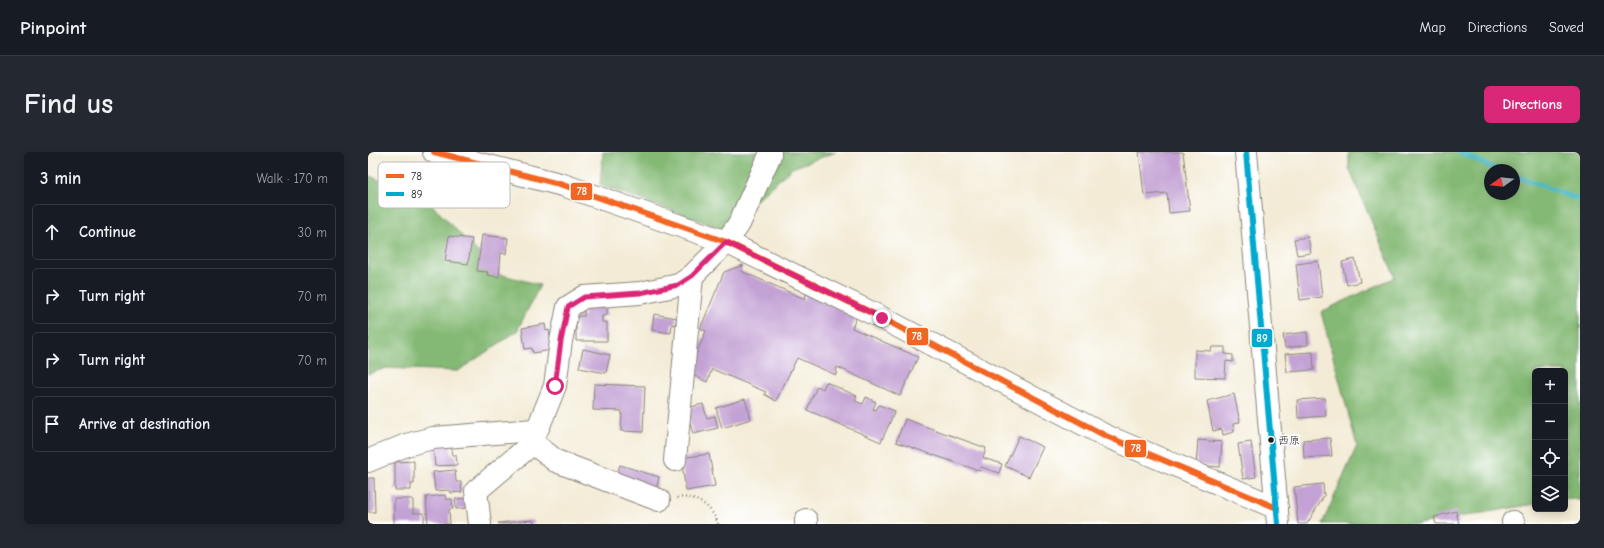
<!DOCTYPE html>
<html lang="en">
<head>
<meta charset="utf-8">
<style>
  body { margin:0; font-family:"Comic Neue","Klee One",sans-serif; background:#242831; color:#f1f3f6 }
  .controls { position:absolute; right:12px; bottom:12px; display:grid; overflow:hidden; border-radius:6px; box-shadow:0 2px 10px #0003 }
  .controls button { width:36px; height:36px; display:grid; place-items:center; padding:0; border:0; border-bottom:1px solid #363941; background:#171b24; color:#f1f3f6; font:20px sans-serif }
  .compass { position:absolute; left:1116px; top:12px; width:36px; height:36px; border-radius:50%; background:#171b24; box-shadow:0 2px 10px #0003; rotate:255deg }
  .stop { position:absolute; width:12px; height:12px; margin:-9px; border:3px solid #db2777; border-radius:50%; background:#fff }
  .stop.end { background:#db2777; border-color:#fff; box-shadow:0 1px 4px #0008 }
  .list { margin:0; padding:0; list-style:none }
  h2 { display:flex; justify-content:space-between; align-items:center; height:52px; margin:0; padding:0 16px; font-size:17px }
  h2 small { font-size:13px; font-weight:400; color:#9ea1a6 }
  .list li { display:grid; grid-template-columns:26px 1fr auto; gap:12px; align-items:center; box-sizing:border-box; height:56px; margin:0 8px 8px; padding:0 8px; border:1px solid #363941; border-radius:6px }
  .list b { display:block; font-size:15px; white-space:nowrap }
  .list em { font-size:13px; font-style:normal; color:#9ea1a6 }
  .icon { flex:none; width:22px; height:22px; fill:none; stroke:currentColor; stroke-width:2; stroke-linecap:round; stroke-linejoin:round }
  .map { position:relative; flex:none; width:1212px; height:372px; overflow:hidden; border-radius:6px }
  header { display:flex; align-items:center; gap:24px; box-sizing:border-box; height:56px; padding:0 20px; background:#171b24; border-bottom:1px solid #363941 }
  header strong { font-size:19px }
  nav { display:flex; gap:22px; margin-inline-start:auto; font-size:14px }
  .intro { display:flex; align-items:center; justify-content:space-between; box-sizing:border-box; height:96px; padding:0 24px }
  h1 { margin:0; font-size:28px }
  .button { padding:10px 18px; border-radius:6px; background:#db2777; color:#fff; font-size:14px; font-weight:700 }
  main { display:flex; gap:24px; padding:0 24px }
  aside { flex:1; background:#171b24; border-radius:6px; box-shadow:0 2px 10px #0003 }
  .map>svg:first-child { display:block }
</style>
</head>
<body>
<header>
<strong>Pinpoint</strong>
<nav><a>Map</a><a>Directions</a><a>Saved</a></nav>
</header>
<div class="intro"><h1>Find us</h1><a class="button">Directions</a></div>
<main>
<aside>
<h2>3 min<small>Walk · 170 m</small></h2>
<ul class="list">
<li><svg class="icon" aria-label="ahead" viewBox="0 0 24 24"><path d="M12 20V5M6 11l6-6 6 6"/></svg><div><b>Continue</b></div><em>30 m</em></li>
<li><svg class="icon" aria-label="right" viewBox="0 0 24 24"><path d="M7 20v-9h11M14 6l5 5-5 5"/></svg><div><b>Turn right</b></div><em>70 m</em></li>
<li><svg class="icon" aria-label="right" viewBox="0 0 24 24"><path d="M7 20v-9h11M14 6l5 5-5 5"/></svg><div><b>Turn right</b></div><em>70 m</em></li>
<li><svg class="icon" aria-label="arrive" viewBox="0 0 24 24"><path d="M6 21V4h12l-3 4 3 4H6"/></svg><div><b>Arrive at destination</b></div></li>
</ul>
</aside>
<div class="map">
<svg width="1212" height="372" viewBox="0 0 1212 372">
  <rect width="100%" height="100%" fill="#fff"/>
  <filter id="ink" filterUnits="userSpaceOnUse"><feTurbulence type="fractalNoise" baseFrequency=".025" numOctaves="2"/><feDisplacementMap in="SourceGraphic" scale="8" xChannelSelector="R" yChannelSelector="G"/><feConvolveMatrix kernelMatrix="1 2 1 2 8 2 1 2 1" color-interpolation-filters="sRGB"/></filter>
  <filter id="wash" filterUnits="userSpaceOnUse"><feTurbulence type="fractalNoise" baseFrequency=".012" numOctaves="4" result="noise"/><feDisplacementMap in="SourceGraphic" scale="16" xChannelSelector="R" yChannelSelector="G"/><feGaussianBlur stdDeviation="0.9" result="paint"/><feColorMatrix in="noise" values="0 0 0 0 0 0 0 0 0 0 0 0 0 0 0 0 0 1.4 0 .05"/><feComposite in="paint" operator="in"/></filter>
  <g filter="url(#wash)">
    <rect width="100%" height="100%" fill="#f3ebd5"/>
    <g fill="#84b975" stroke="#506a48" fill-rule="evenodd">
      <path d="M 235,0 L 468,0 L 424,16 L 356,77 L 232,33 Z"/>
      <path d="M 981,0 L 1212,0 L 1212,348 L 1197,347 L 1197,219 L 1167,219 L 1167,352 L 1050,372 L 954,372 L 989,294 L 953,160 L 1027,125 L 981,16 ZM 1122,18 L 1146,18 L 1146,42 L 1122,42 Z"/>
      <path d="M 2,24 L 64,53 L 131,122 L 172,133 L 149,179 L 90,219 L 18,216 L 0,222 L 0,27 Z"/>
    </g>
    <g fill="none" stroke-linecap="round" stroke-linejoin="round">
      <g stroke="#4dbac6" stroke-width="5">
        <path d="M 1091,0 L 1130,18"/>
        <path d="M 1146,23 L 1212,48"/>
      </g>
    </g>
    <g id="blocks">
      <g fill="#c3a1d4">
        <path d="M 771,0 L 815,0 L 822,59 L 801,61 L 799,41 L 776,43 Z"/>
        <path d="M 114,83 L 140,86 L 138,102 L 133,101 L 131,125 L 119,123 L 120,120 L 109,119 Z"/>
        <path d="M 81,84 L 104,87 L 100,112 L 77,109 Z"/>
        <path d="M 940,85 L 943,101 L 929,103 L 926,87 Z"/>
        <path d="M 987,107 L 992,130 L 979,133 L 974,110 Z"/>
        <path d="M 950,109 L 954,145 L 932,148 L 928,112 Z"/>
        <path d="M 375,113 L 373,119 L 437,147 L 438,142 L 489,164 L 484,176 L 550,205 L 532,244 L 469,215 L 468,223 L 429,206 L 408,249 L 396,242 L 398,240 L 344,217 L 339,230 L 323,222 L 324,212 L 338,179 L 332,177 L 356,120 Z"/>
        <path d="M 216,155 L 239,155 L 239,163 L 234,164 L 234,170 L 239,170 L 239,189 L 208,189 L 208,164 L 216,164 Z"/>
        <path d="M 286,162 L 309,166 L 307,173 L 304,172 L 303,181 L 284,178 Z"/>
        <path d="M 177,172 L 178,179 L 181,178 L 184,198 L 165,201 L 164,196 L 157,197 L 154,176 Z"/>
        <path d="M 939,180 L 940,193 L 917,196 L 915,183 Z"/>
        <path d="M 844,195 L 857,195 L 857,202 L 865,203 L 865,210 L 858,209 L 857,226 L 827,225 L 827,198 L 843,199 Z"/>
        <path d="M 215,197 L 242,203 L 238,221 L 211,216 Z"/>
        <path d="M 945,200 L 946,218 L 919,220 L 917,202 Z"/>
        <path d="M 458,230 L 489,244 L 487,249 L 495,252 L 498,245 L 508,250 L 505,257 L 508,258 L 511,253 L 527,259 L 513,290 L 439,258 L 449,234 L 455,237 Z"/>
        <path d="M 226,232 L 277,234 L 275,280 L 253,279 L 254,259 L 225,258 Z"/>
        <path d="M 866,242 L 872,270 L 865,272 L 866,280 L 855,283 L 854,277 L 845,279 L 839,249 Z"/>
        <path d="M 957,246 L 958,264 L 930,266 L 929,248 Z"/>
        <path d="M 377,247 L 383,267 L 354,276 L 348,256 Z"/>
        <path d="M 335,252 L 339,266 L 347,264 L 350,276 L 325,282 L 318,256 Z"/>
        <path d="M 537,267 L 618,296 L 615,306 L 634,312 L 631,321 L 613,315 L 612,319 L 528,290 Z"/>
        <path d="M 651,284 L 675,295 L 661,325 L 637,314 Z"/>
        <path d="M 962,286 L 964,304 L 936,306 L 935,288 Z"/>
        <path d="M 830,288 L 854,290 L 852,315 L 828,313 Z"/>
        <path d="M 883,290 L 888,325 L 875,327 L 870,292 Z"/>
        <path d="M 82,291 L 84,303 L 88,303 L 89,313 L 67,314 L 65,293 Z"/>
        <path d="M 341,302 L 347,334 L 318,339 L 313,306 Z"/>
        <path d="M 46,309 L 46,332 L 43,332 L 43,338 L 27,338 L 27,310 Z"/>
        <path d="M 252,313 L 291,325 L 288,338 L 247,327 Z"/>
        <path d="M 87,318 L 88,330 L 93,330 L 94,340 L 83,341 L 82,338 L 67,339 L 65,320 Z"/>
        <path d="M 0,326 L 6,326 L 7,360 L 0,360 Z"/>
        <path d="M 955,332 L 956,344 L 939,372 L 930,372 L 926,335 Z"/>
        <path d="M 77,343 L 78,347 L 84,347 L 85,357 L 81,357 L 82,372 L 60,372 L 58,345 Z"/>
        <path d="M 99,346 L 100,356 L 88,357 L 87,347 Z"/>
        <path d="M 26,347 L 45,347 L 45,361 L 56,361 L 56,372 L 26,372 Z"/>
        <path d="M 1088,359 L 1091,372 L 1068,372 L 1066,365 Z"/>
        <path d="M 165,368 L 166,372 L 131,372 L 130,371 Z"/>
      </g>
    </g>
  </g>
  <g filter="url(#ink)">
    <use href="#blocks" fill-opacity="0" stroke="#888478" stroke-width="1"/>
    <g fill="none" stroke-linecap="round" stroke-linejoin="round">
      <defs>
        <g id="minor">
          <path d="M 66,0 L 195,33 L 358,90 L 514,166 L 738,284 L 909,356"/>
          <path d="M 165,291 L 188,309 L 291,348"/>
          <path d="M 307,308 L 324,124"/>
          <path d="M 0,309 L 38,293 L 65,286 L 166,278"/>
          <path d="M 1145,370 L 1146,372"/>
          <path d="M 112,372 L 108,339 L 165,291 L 166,278 L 170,276 L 187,234 L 193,189 L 200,155 L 216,145 L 272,141 L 311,133 L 324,124 L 358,90 L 371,72 L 402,3 L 402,0"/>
          <path d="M 438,372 L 438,368"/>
        </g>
        <path id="major" d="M 878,0 L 910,372"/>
      </defs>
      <use href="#minor" stroke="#888478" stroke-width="24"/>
      <use href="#major" stroke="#888478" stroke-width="24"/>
      <path stroke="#888478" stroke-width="2.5" stroke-dasharray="1 3" stroke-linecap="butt" d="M 309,346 C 328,343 344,354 350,372"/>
      <use href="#minor" stroke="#fff" stroke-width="22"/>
      <use href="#major" stroke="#fff" stroke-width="22"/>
      <defs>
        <path id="bus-1" d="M 66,0 L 195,33 L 358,90 L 514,166 L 738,284 L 909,356"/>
        <path id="bus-2" d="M 878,0 L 910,372"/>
      </defs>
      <use href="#bus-1" stroke="#fff" stroke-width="9"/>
      <use href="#bus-2" stroke="#fff" stroke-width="9"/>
      <use href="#bus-1" stroke="#f26522" stroke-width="6"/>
      <use href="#bus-2" stroke="#00a9ce" stroke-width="6"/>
    </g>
  </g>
  <g fill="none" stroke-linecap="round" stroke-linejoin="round" filter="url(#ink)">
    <path stroke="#db2777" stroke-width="5" d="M 187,234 L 193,189 L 200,155 L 216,145 L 272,141 L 310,133 L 324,124 L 358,90 L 514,166"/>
  </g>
  <circle fill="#1c1c1c" stroke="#fff" stroke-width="1.5" cx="903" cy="288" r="3.5"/>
  <g text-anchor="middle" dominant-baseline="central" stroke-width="3.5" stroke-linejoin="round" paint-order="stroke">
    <g font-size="11" fill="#1c1c1c" stroke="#fff" text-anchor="start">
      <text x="910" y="288">西原</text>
    </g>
  </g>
  <rect x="10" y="10" width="132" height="46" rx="6" fill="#fff" stroke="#bbb" stroke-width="1"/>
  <rect x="18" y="22" width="18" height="4" fill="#f26522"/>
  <rect x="18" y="40" width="18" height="4" fill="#00a9ce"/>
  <g font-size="11" fill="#1c1c1c">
    <text x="43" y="28">78</text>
    <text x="43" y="46">89</text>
  </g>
  <g stroke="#fff" stroke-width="1.5">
    <rect x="202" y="30" width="23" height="19" rx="4" fill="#f26522"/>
    <rect x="538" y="175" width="23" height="19" rx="4" fill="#f26522"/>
    <rect x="883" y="176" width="22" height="20" rx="4" fill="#00a9ce"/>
    <rect x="756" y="287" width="23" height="19" rx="4" fill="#f26522"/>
  </g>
  <g font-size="11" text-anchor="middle" font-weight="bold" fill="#fff">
    <text x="214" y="43">78</text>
    <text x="549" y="188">78</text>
    <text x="894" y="190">89</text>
    <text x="768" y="300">78</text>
  </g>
</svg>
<div class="controls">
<button>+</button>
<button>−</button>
<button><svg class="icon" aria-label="locate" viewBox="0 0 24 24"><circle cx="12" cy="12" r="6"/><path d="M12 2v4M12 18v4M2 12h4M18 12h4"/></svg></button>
<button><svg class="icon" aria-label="layers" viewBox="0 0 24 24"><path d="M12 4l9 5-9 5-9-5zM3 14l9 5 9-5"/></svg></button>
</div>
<svg class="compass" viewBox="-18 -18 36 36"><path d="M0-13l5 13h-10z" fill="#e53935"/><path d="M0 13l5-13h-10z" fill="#9ea1a6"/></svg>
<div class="stop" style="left:187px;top:234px"></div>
<div class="stop end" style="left:514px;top:166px"></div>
</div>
</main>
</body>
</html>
